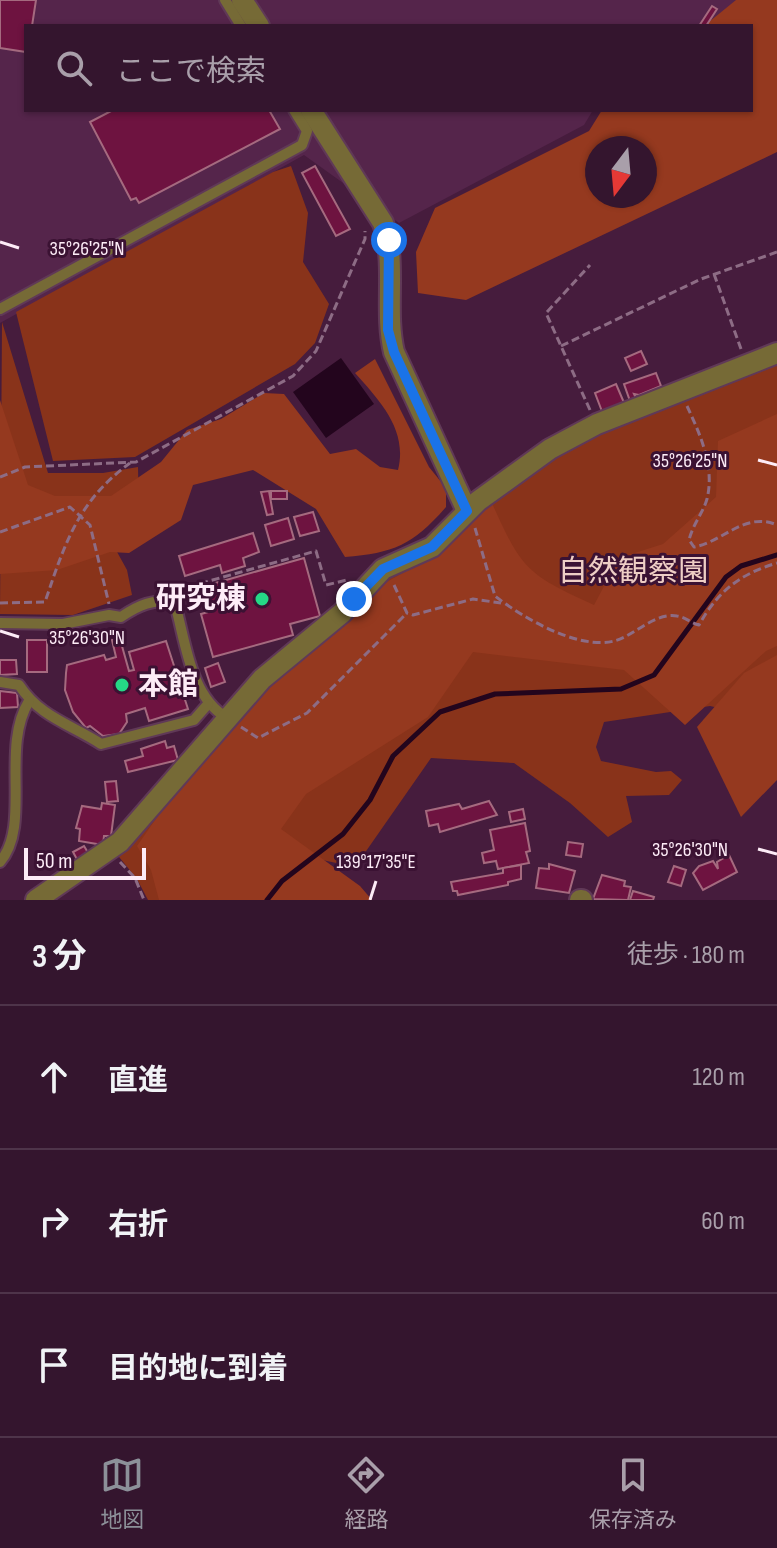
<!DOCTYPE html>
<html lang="ja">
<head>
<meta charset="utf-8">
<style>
  body { margin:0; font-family:"Sofia Sans Condensed","Noto Sans JP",sans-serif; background:#3c1e36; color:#f1f3f6 }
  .compass { position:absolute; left:585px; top:136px; width:72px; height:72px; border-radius:50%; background:#34152e; box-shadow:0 2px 6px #0004; rotate:196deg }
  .scale { position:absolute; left:24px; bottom:20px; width:122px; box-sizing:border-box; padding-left:8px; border:4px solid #fdecf7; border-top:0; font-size:22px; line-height:28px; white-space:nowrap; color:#fdecf7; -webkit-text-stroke:6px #3b1233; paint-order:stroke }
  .stop { position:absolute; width:24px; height:24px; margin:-18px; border:6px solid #1a73e8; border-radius:50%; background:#fff }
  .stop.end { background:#1a73e8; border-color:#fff; box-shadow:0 2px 8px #0008 }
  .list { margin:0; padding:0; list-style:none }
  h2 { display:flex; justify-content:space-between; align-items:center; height:104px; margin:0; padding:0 32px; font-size:34px }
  h2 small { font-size:26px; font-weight:400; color:#a99faa }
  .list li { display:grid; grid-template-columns:52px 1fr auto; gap:24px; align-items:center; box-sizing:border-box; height:144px; padding:0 32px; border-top:2px solid #4e344a }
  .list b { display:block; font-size:30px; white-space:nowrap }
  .list em { font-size:26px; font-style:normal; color:#a99faa }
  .icon { flex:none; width:44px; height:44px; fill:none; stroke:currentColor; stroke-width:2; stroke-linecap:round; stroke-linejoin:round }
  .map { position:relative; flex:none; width:777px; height:900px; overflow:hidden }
  .search { position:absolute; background:#34152e; box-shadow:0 2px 6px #0004; left:24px; right:24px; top:24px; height:88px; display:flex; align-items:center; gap:20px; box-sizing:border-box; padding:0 28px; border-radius:0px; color:#a99faa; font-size:30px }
  .sheet { height:536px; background:#34152e }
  nav { display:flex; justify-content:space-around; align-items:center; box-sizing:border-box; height:112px; border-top:2px solid #4e344a; background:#34152e; font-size:22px; color:#a99faa }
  nav a { display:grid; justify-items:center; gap:4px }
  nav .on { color:#8c9099 }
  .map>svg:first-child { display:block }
</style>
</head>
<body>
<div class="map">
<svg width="777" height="900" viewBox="0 0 777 900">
  <rect width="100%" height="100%" fill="#461c3d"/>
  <path fill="#55254b" d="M 0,0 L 757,0 L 749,26 L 26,26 L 26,110 L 593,110 L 584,125 L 399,223 L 304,155 L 0,323 Z"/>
  <g fill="#89331a">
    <path d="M 291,166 L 308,213 L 303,262 L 329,304 L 315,343 L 295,364 L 135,457 L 53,461 L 16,312 L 273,172 Z"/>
    <path d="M 2,322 L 48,473 L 103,473 L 138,467 L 139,518 L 105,530 L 127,570 L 132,595 L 73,615 L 0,614 Z"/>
    <path d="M 777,356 L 777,715 L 769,719 L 710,706 L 604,722 L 596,747 L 601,761 L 656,772 L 671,771 L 682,780 L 669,795 L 626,796 L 632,822 L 608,837 L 570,803 L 514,763 L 431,758 L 355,867 L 299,855 L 229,900 L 148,900 L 137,879 L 115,852 L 388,571 L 556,450 Z"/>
  </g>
  <g fill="#95391f" fill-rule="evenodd">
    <path d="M 736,0 L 777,0 L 777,152 L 466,300 L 418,293 L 416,252 L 435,208 L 589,131 L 602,110 L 751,110 L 751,26 L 704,26 ZM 597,148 L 645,148 L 645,196 L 597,196 Z"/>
    <path d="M 375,359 L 429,467 L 446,488 L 446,507 C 413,545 394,553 345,557 L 316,509 L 253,470 L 193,485 L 181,520 L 129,553 L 110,552 L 57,570 L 0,574 L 0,400 L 28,485 L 55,496 L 111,496 L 161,462 L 187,430 L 221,419 L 264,393 L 284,394 L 330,454 L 356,449 L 380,467 L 398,470 C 408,430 380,401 355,373 Z"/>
    <path d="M 777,414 L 777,646 L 766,651 L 685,725 L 624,670 L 473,652 L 428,717 L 306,794 L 281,829 L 360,886 L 372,900 L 159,900 L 151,870 L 137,846 L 176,790 L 270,680 L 381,585 L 443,551 L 491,501 C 522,570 526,574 594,605 L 619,558 L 663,544 L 716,497 L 718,441 Z"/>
    <path d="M 777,655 L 777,780 L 741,817 L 697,727 L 744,673 Z"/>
  </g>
  <path fill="#23051d" d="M 341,358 L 374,404 L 326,438 L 293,392 Z"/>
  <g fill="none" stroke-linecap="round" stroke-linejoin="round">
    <path stroke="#23051d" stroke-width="5" d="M 267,900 L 282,881 L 343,834 L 370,800 L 393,756 L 440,712 L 495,694 L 621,689 L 654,675 L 726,577 L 741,566 L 777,555"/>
  </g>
  <g fill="#6e1340" stroke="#a56a7f" stroke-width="2">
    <path d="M 0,0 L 36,0 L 32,26 L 26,26 L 26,52 L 0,48 Z"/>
    <path d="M 712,6 L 717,9 L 706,26 L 699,26 Z"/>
    <path d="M 113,110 L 269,110 L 280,129 L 139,203 L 136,198 L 131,200 L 90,122 Z"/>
    <path d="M 315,166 L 350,229 L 336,236 L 302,173 Z"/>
    <path d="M 641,351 L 647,364 L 631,371 L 625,358 Z"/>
    <path d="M 656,373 L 661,386 L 639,395 L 634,394 L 636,398 L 630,401 L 624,384 Z"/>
    <path d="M 616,384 L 625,405 L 603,414 L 595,393 Z"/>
    <path d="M 269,491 L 273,514 L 267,515 L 261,492 Z"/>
    <rect x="271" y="491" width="16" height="8"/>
    <path d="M 313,512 L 319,531 L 300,536 L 294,517 Z"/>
    <path d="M 288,518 L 294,539 L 271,546 L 265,525 Z"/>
    <path d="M 253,533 L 259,552 L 243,558 L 245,566 L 222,573 L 220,565 L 185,576 L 179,556 Z"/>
    <path d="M 304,558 L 320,616 L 290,624 L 293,635 L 213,657 L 201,614 L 212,611 L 205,586 Z"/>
    <path d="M 120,639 L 129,671 L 134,670 L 129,652 L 166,641 L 188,709 L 149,721 L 145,708 L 126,714 L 127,722 L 119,734 L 103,736 L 90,726 L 86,728 L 73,712 L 65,690 L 66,673 L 67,665 L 104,655 L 106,660 L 116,657 L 112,640 Z"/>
    <rect x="27" y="640" width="20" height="32"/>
    <path d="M 0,660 L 16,660 L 17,674 L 0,675 Z"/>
    <path d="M 218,663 L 225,682 L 211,687 L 205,668 Z"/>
    <path d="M 0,691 L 17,693 L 18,707 L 0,708 Z"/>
    <path d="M 165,741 L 167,748 L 174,746 L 178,760 L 128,772 L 125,761 L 143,756 L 141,749 Z"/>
    <path d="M 116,781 L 118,801 L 107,802 L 105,782 Z"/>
    <path d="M 489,801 L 497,815 L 440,832 L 438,824 L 429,826 L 426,811 L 459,804 L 462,809 Z"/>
    <path d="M 102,803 L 115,805 L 111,836 L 104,836 L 103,845 L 79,841 L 80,829 L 76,828 L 82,806 L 101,809 Z"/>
    <path d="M 523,809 L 525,819 L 511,822 L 509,812 Z"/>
    <path d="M 525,823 L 530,851 L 526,852 L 529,863 L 498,869 L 496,861 L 484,863 L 482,853 L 494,850 L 490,830 Z"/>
    <path d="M 568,842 L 583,844 L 581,857 L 566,855 Z"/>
    <path d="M 84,846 L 90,856 L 79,863 L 73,852 Z"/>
    <path d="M 729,855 L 737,872 L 703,890 L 693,873 L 699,866 L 713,861 L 718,869 L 717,862 Z"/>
    <path d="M 549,864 L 575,871 L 569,893 L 536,888 L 539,868 L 549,869 Z"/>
    <path d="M 521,865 L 521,879 L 508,882 L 508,885 L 458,895 L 457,891 L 453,891 L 451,882 L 503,873 L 503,868 Z"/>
    <path d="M 674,866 L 686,870 L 681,886 L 668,882 Z"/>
    <path d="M 602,875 L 625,881 L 624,886 L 631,887 L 628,900 L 593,899 Z"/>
    <path d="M 633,891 L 654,897 L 653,900 L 630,900 Z"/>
  </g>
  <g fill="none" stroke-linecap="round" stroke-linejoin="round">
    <defs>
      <g id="service">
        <path d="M 225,0 L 241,26"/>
        <path d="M 0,309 L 302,145 L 307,131 L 294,110"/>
        <path d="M 0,623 L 63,624 L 109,615 L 121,617 C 137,606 155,597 175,604 C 186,643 190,696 227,718"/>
        <path d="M 0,682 L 19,685 C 40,717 70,724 101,744 L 194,720 L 208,704"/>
        <path d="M 0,862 C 32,825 0,748 29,701"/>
      </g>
      <g id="minor">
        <path d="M 242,0 L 259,26"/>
        <path d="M 311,110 L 383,223 C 397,263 384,310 394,352 L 467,511"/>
        <path d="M 36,900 L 120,842 L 262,679 L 342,613 L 383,569 L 432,547 L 478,501 L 550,449 L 597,424 L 777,353"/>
        <path d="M 580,900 L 582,900"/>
      </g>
    </defs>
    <use href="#service" stroke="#603957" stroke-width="14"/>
    <use href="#minor" stroke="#603957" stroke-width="24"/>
    <g stroke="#8d6c85" stroke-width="3" stroke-dasharray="8 4" stroke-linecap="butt">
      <path d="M 714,274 L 741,349"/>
      <path d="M 561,346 L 701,279 L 777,252"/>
      <path d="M 687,406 C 700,434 715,467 707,499 C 703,513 693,524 689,540 L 694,547 C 723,542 745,511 777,525"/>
      <path d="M 590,410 L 546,313 L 590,265"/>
      <path d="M 0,477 L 25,467 L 136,462 L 293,376 L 316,351 L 365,239 L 365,231"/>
      <path d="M 475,528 L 495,596 C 523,618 578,650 614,641 C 634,636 655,612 677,616 C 685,617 691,623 699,625 C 718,591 740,574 777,563"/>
      <path d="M 0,532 L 70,507 L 90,525 L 109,604"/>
      <path d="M 394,585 L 407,613 L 413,615 L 473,599 L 501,603"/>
      <path d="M 177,590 L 316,551 L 326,585 L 347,580"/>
      <path d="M 0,603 L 45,602 C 65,543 78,501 130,463"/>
      <path d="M 241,727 L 258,738 L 307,713 L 407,613"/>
      <path d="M 120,862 L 135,878 L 144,900"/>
    </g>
    <use href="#service" stroke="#766a36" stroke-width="10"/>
    <use href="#minor" stroke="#766a36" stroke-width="20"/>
  </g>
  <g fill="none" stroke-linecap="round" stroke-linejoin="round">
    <path stroke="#1a73e8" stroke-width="10" d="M 354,599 L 383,569 L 432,547 L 467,511 L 394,352 L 388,330 L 389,240"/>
  </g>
  <path fill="none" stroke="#fdecf7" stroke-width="3" d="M 0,242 L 19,248M 758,460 L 777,465M 0,631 L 19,637M 758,849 L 777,854M 370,900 L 376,881"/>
  <g fill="#25d886" stroke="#3b1233" stroke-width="3">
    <circle cx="262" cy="599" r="8"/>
    <circle cx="122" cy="685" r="8"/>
  </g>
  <g text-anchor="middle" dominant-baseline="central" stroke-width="6" stroke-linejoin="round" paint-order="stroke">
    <g font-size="30" fill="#eecec5" stroke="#3b1233">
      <text x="633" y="572">自然観察園</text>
    </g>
    <g font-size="30" font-weight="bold" fill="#fdecf7" stroke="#3b1233" text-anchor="end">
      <text x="246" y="599">研究棟</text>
      <text x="138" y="685" text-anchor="start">本館</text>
    </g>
  </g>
  <g font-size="20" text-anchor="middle" fill="#fdecf7" stroke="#3b1233" stroke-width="6" stroke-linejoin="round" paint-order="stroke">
    <text x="87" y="255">35°26'25"N</text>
    <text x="690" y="467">35°26'25"N</text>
    <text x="87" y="644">35°26'30"N</text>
    <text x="690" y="856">35°26'30"N</text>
    <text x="376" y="868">139°17'35"E</text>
  </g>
</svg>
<svg class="compass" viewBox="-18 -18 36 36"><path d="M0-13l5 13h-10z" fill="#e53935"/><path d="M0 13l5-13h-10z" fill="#a99faa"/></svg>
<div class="scale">50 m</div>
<div class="stop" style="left:389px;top:240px"></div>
<div class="stop end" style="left:354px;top:599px"></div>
<div class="search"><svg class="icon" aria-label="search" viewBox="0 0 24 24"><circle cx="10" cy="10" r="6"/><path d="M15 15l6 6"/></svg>ここで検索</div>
</div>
<section class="sheet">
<h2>3 分<small>徒歩 · 180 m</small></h2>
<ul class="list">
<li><svg class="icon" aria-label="ahead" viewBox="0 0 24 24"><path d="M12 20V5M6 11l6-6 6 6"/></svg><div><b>直進</b></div><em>120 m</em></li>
<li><svg class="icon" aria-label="right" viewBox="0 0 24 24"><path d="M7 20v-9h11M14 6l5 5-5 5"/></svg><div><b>右折</b></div><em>60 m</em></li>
<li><svg class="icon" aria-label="arrive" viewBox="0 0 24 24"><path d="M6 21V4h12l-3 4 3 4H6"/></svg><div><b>目的地に到着</b></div></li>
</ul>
</section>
<nav>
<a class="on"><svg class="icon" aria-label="map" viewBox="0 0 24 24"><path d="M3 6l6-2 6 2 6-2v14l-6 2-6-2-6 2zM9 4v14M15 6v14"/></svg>地図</a>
<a><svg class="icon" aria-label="directions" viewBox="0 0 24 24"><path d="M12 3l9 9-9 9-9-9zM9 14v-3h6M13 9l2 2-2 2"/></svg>経路</a>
<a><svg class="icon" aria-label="saved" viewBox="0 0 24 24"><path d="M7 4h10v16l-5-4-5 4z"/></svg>保存済み</a>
</nav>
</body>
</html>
